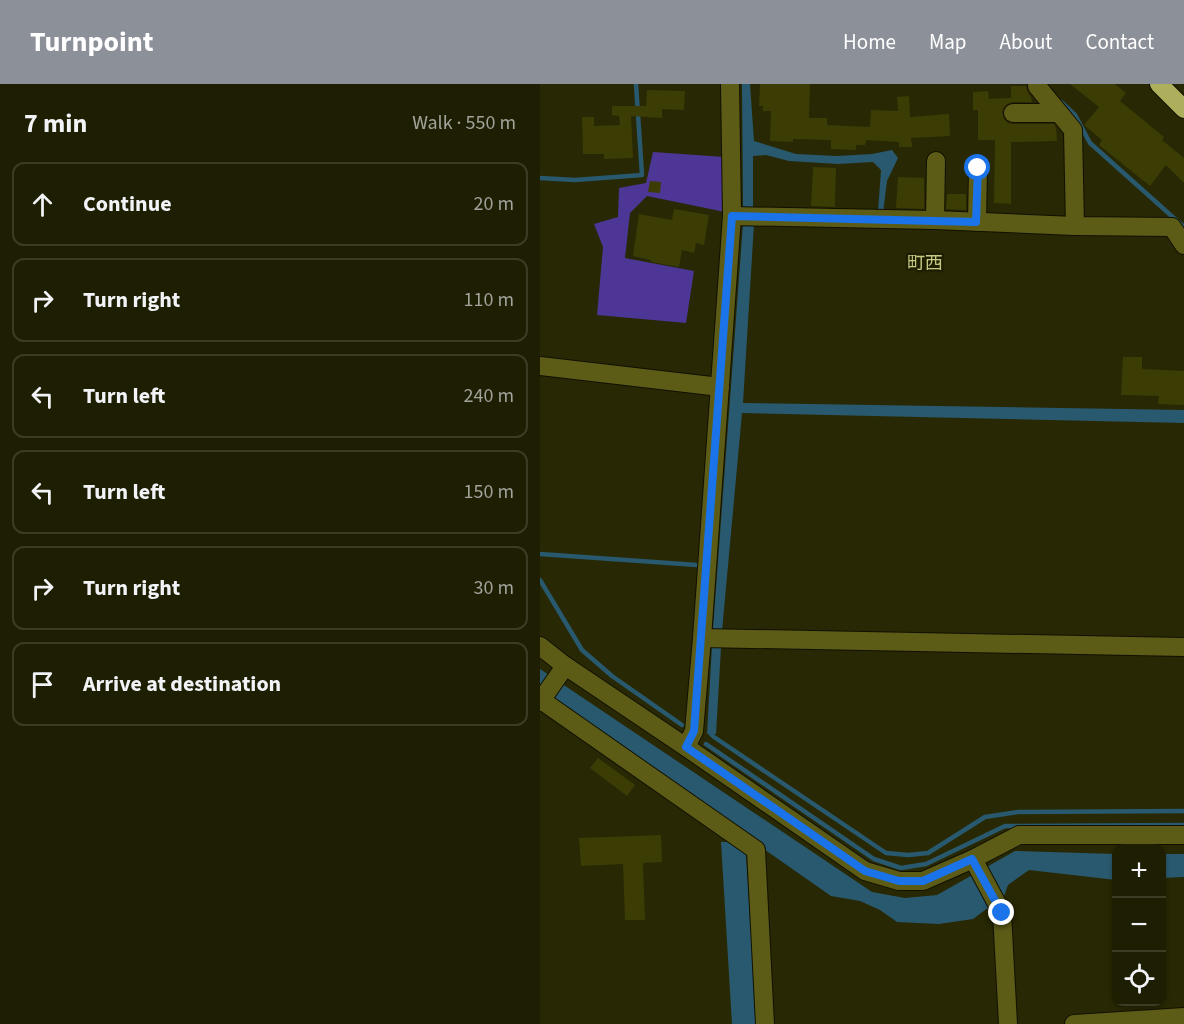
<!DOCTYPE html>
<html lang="en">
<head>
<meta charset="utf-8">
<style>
  body { margin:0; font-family:"Source Sans 3","Noto Sans JP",sans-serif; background:#26270d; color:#f1f3f6 }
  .controls { position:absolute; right:18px; bottom:18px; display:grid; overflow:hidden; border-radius:12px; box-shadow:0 2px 4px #0004 }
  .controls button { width:54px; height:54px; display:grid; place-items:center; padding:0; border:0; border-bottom:2px solid #3c3c25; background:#1e1e03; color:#f1f3f6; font:30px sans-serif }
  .stop { position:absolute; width:18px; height:18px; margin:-14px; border:4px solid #1a73e8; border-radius:50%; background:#fff }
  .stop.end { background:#1a73e8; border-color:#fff; box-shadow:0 2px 6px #0008 }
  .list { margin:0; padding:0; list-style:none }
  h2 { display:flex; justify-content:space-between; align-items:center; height:78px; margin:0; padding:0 24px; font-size:26px }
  h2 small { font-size:20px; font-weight:400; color:#a1a29a }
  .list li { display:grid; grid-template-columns:39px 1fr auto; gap:18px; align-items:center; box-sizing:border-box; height:84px; margin:0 12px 12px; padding:0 12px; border:2px solid #3c3c25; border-radius:12px }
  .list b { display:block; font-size:22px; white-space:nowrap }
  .list em { font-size:20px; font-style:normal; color:#a1a29a }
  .icon { flex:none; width:33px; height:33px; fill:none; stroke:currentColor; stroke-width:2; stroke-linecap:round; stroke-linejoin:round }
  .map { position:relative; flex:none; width:644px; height:940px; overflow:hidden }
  header { display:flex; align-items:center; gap:36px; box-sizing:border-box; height:84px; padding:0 30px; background:#8c9099; color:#fff }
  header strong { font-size:28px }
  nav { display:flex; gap:33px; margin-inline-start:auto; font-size:21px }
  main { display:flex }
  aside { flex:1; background:#1e1e03 }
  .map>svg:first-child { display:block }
</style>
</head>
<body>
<header>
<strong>Turnpoint</strong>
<nav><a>Home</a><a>Map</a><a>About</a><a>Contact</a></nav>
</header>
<main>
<aside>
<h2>7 min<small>Walk · 550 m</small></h2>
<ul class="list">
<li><svg class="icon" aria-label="ahead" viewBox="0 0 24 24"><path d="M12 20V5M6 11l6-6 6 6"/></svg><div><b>Continue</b></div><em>20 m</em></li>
<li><svg class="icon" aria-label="right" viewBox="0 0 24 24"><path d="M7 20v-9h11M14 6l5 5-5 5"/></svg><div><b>Turn right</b></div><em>110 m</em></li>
<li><svg class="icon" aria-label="left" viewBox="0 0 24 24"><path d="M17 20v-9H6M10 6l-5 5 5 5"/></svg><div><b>Turn left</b></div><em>240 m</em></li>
<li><svg class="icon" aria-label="left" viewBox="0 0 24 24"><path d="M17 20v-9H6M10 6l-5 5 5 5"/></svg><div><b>Turn left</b></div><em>150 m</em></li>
<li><svg class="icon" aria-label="right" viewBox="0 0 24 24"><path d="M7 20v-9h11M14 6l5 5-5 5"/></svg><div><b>Turn right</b></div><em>30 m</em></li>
<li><svg class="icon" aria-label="arrive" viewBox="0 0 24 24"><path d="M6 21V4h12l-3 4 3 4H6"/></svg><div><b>Arrive at destination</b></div></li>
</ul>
</aside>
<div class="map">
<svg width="644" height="940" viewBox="0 0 644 940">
  <rect width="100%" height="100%" fill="#282804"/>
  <path fill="#4d3695" d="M 113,68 L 185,73 L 185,128 L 107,112 L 90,129 L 85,174 L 154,187 L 146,239 L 57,231 L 63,163 L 54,140 L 78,133 L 79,104 L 106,99 Z"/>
  <g fill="#29596e">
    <path d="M 202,0 L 210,0 L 214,57 L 256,70 L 297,72 L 332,70 L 352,66 L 358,74 L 347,97 L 343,129 L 338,128 L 341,86 L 333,78 L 298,80 L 249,77 L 226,71 L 213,72 L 213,125 L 203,124 Z"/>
    <path d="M 203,140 L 214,140 L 203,319 L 644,326 L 644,339 L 202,329 L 182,547 L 176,650 L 167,650 L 173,544 Z"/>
    <path d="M 0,585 L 332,808 L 365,814 L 397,811 L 475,767 L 576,770 L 576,796 L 489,786 L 468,801 L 464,812 L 433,835 L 399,840 L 357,838 L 340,826 L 320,817 L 291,812 L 0,609 Z"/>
    <path d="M 181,758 L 188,758 L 206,770 L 217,940 L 192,940 Z"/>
    <path d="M 622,770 L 644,770 L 644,793 L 622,794 Z"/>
  </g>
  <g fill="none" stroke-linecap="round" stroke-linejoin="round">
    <g stroke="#29596e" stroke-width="4.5">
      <path d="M 521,18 L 535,31 L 550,59 L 644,143"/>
      <path d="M 0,94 L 35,96 L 102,91 L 96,0"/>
      <path d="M 0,470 L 157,481"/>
      <path d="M 0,496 L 42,566 L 72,592 L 142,641"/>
      <path d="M 171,650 L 174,653 L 346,769 L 368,771 L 388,769 L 445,733 L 478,728 L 644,727"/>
      <path d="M 166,660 L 334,775 L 361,784 L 386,780 L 465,742 L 644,741"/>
    </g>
  </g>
  <g fill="#3c3c05">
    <path d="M 220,0 L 270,0 L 269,34 L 287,34 L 287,41 L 330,43 L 331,26 L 358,27 L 357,13 L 369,12 L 370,33 L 409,30 L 410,52 L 371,54 L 372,63 L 359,63 L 359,58 L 326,56 L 325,61 L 316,61 L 316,66 L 291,65 L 291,56 L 253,55 L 253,58 L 230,57 L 231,27 L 223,27 L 223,22 L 219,22 Z"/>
    <path d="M 530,0 L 575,0 L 586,9 L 580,17 L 624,53 L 622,56 L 644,74 L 644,99 L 626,81 L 610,102 L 559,61 L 562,56 L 544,41 L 559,23 Z"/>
    <path d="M 471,2 L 486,2 L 488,9 L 491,13 L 492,18 L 473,18 L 467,20 L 464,23 L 462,28 L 464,35 L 468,39 L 473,40 L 514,40 L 516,44 L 517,57 L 471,58 L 471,120 L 454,119 L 455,56 L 438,56 L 438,26 L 433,26 L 433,8 L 448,7 L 449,15 L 471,14 Z"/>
    <path d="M 107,6 L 145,7 L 144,26 L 122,25 L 122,34 L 91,32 L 93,74 L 64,75 L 64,70 L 43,70 L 42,33 L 54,33 L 54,42 L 80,41 L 79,32 L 72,31 L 72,22 L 106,22 Z"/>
    <path d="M 273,83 L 296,84 L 295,123 L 271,122 Z"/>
    <path d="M 358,93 L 384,94 L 384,125 L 356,124 Z"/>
    <path d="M 110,97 L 121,98 L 120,109 L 108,108 Z"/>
    <path d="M 407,110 L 426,110 L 426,126 L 406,125 Z"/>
    <path d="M 134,125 L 169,131 L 164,161 L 156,159 L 154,169 L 142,166 L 139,183 L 111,178 L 111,176 L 93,172 L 99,130 L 132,136 Z"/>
    <path d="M 583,273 L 602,273 L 602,285 L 644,287 L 644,321 L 618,320 L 619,312 L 581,311 Z"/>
    <path d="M 58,674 L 95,701 L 87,712 L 50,684 Z"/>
    <path d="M 121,751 L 122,778 L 103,779 L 105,836 L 85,836 L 83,780 L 41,782 L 39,754 Z"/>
  </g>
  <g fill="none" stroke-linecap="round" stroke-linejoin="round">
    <defs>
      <g id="minor">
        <path d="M 190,0 L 192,132"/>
        <path d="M 497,2 L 533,46 L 535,142"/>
        <path d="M 473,29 L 519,29"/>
        <path d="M 395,136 L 396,77"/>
        <path d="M 437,138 L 438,84"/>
        <path d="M 0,282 L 180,303"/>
        <path d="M 162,554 L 192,132 L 395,136 L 535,142 L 632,143 L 644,161"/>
        <path d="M 0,562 L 24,581 L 146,663 L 325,787 L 359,797 L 383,797 L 433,775 L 479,751 L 644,751"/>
        <path d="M 1,616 L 216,766 L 225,940"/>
        <path d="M 0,618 L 21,588 L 24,581"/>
        <path d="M 146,663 L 154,647 L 162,554 L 644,563"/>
        <path d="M 433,775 L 462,829 L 468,940"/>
        <path d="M 534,940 L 644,933"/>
      </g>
      <path id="highway" d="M 619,0 L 644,25"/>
    </defs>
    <use href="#minor" stroke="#111000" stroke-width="20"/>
    <use href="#highway" stroke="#111000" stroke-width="20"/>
    <use href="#minor" stroke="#5d5c17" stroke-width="18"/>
    <use href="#highway" stroke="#aeaf5c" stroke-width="18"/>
  </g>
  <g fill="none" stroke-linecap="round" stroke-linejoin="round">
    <path stroke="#1a73e8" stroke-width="8" d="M 438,84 L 436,138 L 192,132 L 154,647 L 146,663 L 325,787 L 359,797 L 383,797 L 432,775 L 462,829"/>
  </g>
  <g text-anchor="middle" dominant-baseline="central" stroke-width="5" stroke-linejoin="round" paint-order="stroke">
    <g font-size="18" fill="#c6c884" stroke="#1f1f00">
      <text x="385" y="179">町西</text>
    </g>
  </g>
</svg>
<div class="controls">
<button>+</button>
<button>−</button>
<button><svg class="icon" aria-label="locate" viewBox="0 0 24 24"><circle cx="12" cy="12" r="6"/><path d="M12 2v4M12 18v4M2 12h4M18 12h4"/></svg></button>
</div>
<div class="stop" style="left:438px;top:84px"></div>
<div class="stop end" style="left:462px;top:829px"></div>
</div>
</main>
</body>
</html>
